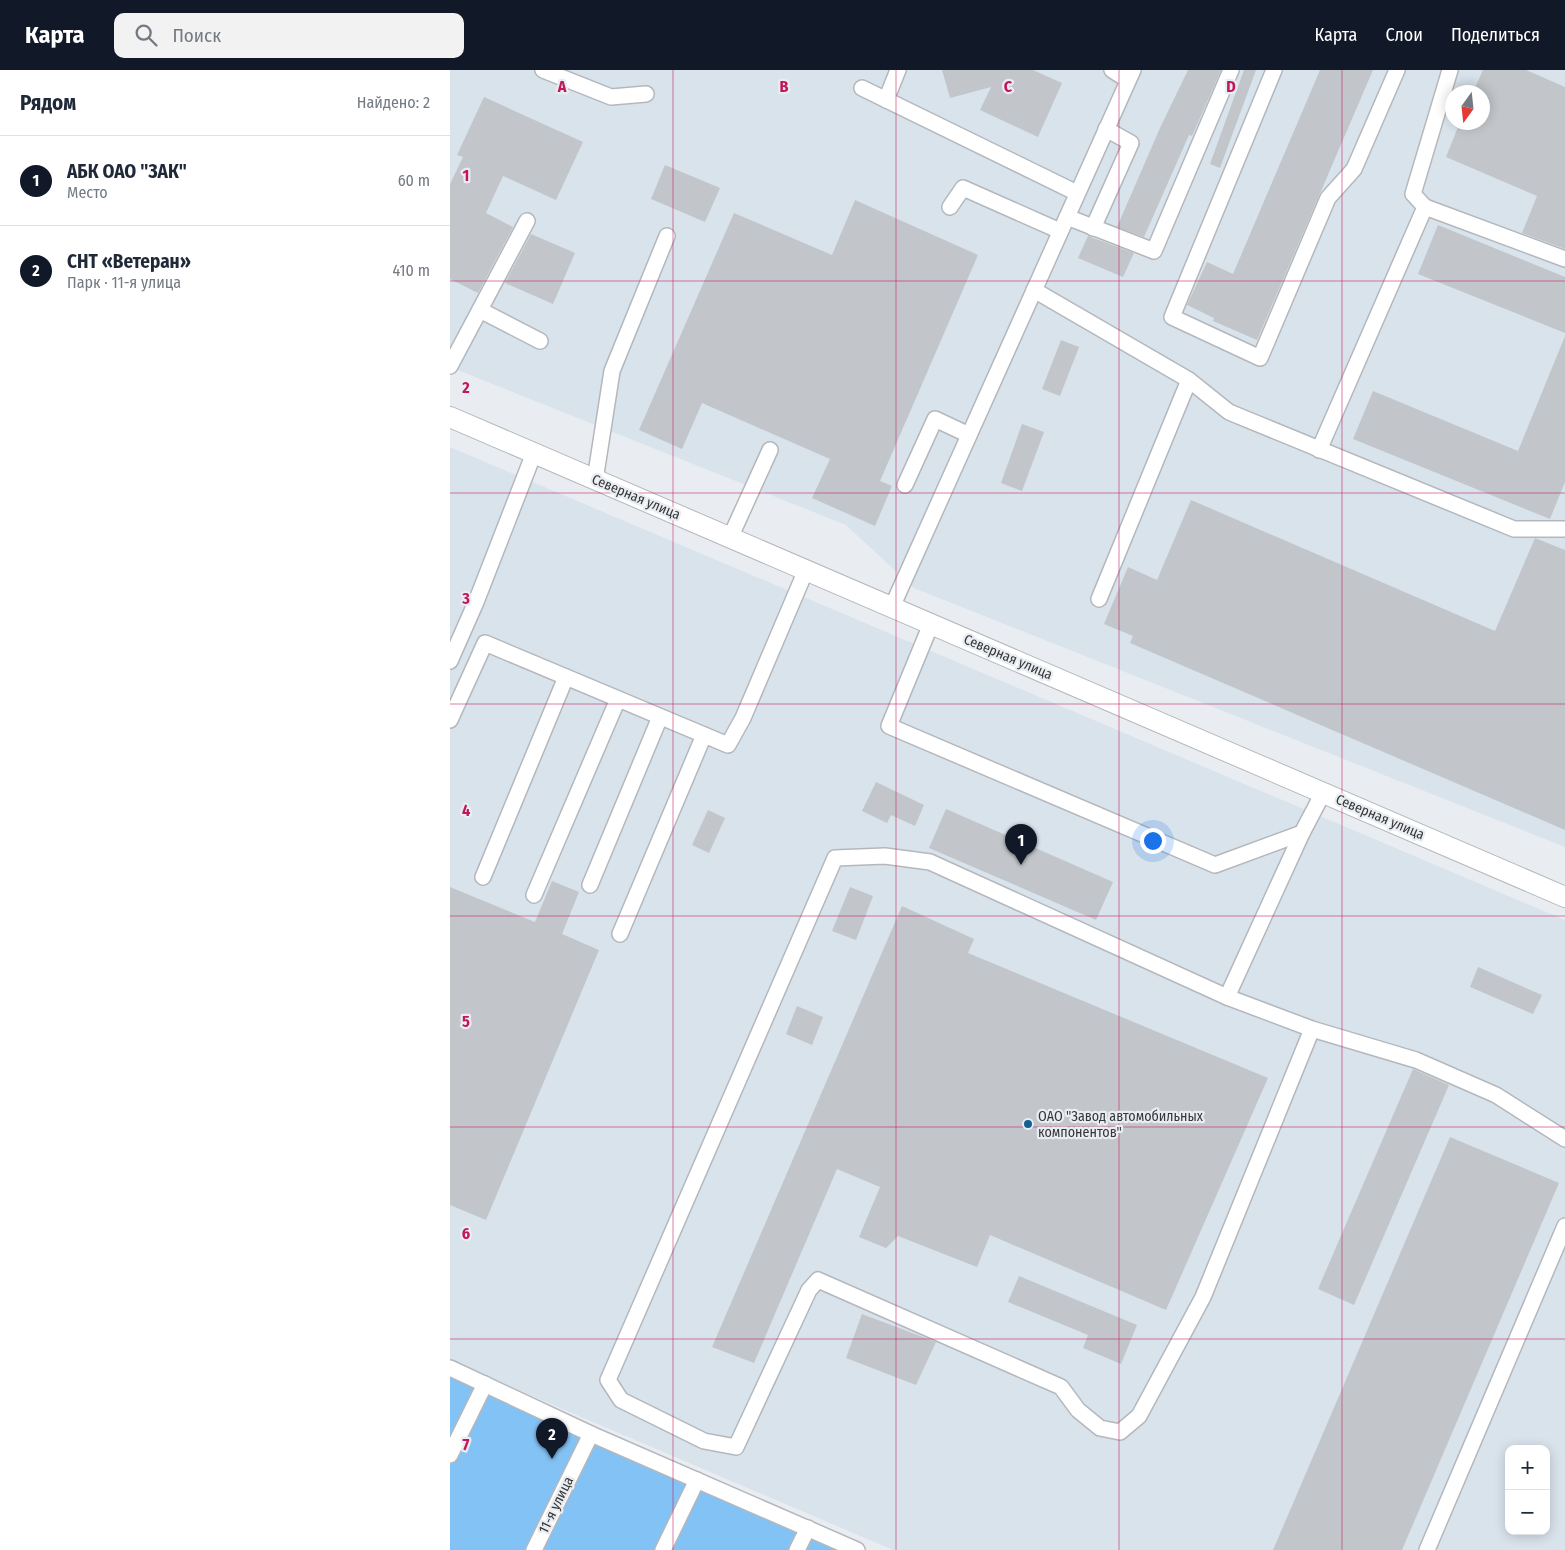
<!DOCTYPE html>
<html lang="ru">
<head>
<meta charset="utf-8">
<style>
  body { margin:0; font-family:"Fira Sans Condensed",sans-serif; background:#f2f2f3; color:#1f2937 }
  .controls { position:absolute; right:15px; bottom:15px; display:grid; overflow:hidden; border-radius:10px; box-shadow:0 2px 12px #0003 }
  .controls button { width:45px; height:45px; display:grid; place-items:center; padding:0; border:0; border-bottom:1px solid #e0e1e3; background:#fff; color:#1f2937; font:25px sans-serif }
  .compass { position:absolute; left:995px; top:15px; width:45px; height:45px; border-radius:50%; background:#fff; box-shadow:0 2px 12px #0003; rotate:195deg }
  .you { position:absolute; left:702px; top:770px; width:18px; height:18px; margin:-12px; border:4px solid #fff; border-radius:50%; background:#1a73e8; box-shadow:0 0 0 8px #1a73e833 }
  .badge { display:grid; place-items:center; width:32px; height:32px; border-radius:50%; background:#111827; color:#fff; font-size:16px; font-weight:700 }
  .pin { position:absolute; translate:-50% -41px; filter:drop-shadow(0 1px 2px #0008) }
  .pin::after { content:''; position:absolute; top:26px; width:18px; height:15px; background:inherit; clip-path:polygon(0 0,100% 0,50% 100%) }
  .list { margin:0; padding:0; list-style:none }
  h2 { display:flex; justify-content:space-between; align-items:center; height:65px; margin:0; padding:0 20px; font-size:21px }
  h2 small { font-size:16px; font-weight:400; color:#747a83 }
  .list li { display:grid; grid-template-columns:32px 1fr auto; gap:15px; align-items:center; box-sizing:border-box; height:90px; padding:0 20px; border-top:1px solid #e0e1e3 }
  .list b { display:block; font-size:19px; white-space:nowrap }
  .list p { margin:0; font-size:16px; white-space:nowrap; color:#747a83 }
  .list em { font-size:16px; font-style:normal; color:#747a83 }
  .icon { flex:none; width:28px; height:28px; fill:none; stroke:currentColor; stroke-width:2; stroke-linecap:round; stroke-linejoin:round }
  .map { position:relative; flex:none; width:1115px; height:1480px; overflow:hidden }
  header { display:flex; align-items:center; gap:30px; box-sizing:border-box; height:70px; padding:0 25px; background:#111827; color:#fff }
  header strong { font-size:24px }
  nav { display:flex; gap:28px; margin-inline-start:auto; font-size:18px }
  .search { width:350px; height:45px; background:#f2f2f3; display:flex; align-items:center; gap:12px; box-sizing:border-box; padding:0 18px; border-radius:10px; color:#747a83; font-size:19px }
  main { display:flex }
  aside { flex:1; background:#fff }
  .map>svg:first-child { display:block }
</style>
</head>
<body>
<header>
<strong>Карта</strong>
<div class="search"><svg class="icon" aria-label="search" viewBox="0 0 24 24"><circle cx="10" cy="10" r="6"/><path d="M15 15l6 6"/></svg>Поиск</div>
<nav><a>Карта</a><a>Слои</a><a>Поделиться</a></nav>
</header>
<main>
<aside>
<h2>Рядом<small>Найдено: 2</small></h2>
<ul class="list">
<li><span class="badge">1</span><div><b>АБК ОАО &quot;ЗАК&quot;</b><p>Место</p></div><em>60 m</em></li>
<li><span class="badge">2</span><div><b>СНТ «Ветеран»</b><p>Парк · 11-я улица</p></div><em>410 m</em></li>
</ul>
</aside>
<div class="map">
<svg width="1115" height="1480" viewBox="0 0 1115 1480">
  <rect width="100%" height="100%" fill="#e9edf1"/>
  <g fill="#d9e3ec" fill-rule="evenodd">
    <path d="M 0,0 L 1115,0 L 1115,777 L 464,518 L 396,455 L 0,297 ZM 1002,22 L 1032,22 L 1032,52 L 1002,52 Z"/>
    <path d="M 0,377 L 1115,850 L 1115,1480 L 443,1480 L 0,1291 ZM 1059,1379 L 1096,1379 L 1096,1461 L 1059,1461 Z"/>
  </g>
  <path fill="#83c2f5" d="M 0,1297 L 409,1480 L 0,1480 Z"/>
  <g fill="#c2c6ca">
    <path d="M 492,0 L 583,0 L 612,13 L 588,67 L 530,40 L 541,17 L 500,28 Z"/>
    <path d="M 738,0 L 771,0 L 742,66 L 739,65 L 694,167 L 667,157 L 710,58 Z"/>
    <path d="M 794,0 L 806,0 L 770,98 L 760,94 Z"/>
    <path d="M 870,0 L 923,0 L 807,270 L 763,251 L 764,248 L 737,235 L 757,192 L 783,204 Z"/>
    <path d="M 1033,0 L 1076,0 L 1115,17 L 1115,179 L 1072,163 L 1087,126 L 996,87 L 1010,52 L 1032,52 L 1032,22 L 1023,22 Z"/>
    <path d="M 34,27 L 133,72 L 106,130 L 53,106 L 36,143 L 63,157 L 28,223 L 0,209 L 0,114 L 13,87 L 7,85 Z"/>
    <path d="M 215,95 L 270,118 L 255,152 L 201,129 Z"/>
    <path d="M 405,130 L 528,185 L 430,411 L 442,416 L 425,456 L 362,428 L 380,389 L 252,333 L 232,379 L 189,360 L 284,143 L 382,185 Z"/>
    <path d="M 988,155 L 1115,207 L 1115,263 L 968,204 Z"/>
    <path d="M 81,164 L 125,183 L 103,234 L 55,213 Z"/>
    <path d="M 638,166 L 684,183 L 673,207 L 628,188 Z"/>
    <path d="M 1115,266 L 1115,412 L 1100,449 L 903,369 L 923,321 L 1068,381 Z"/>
    <path d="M 611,270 L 629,277 L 610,326 L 592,319 Z"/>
    <path d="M 572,354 L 594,362 L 572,421 L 551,413 Z"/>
    <path d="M 741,430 L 1045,561 L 1085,468 L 1115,480 L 1115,760 L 680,573 L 683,566 L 654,554 L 678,497 L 707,510 Z"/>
    <path d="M 426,712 L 474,735 L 465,756 L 441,745 L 437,753 L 412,741 Z"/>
    <path d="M 496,739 L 663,812 L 646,850 L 479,778 Z"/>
    <path d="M 258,740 L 275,748 L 259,783 L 242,775 Z"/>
    <path d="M 102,811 L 129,822 L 112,864 L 149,880 L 36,1150 L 0,1135 L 0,817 L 85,852 Z"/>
    <path d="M 400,817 L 423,826 L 406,870 L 382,861 Z"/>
    <path d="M 452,836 L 524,869 L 518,883 L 818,1008 L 716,1240 L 540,1165 L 527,1197 L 448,1166 L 436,1178 L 409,1167 L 430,1117 L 387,1099 L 304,1293 L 262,1277 Z"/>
    <path d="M 1028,897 L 1092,925 L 1083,944 L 1020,917 Z"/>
    <path d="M 347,936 L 373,947 L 362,975 L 336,964 Z"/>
    <path d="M 963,999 L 999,1015 L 904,1235 L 868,1219 Z"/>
    <path d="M 1000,1067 L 1109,1113 L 952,1480 L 823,1480 Z"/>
    <path d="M 569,1206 L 687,1255 L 671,1294 L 633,1278 L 638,1265 L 558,1232 Z"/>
    <path d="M 412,1244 L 486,1272 L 466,1315 L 396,1288 Z"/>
  </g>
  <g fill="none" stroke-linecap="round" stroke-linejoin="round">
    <defs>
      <g id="minor">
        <path d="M 93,0 L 161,27 L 196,24"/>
        <path d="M 662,0 L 678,10"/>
        <path d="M 824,0 L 722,247 L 810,288 L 878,128 L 904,99 L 947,0"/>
        <path d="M 412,18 L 627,123"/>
        <path d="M 436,30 L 448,0"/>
        <path d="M 500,137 L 513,118 L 610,161"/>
        <path d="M 975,137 L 963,124 L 1000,0"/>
        <path d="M 617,147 L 704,181 L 781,0"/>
        <path d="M 643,158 L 681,73 L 656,59"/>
        <path d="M 584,220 L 739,310 L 649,529"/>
        <path d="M 30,240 L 90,271"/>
        <path d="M 0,296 L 77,151"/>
        <path d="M 739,310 L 779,342 L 1064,459 L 1115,459"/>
        <path d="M 869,380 L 975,137 L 1115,189"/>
        <path d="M 145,410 L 162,301 L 217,166"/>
        <path d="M 455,415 L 485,349 L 519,365"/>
        <path d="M 280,468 L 320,380"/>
        <path d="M 442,537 L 683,0"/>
        <path d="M 481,554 L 439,656 L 765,795 L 852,763"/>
        <path d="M 0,591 L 26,532 L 84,383"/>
        <path d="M 0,650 L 35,573 L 278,675 L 293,648 L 356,500"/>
        <path d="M 33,807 L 116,607"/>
        <path d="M 140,815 L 210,647"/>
        <path d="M 84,825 L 168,629"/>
        <path d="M 170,864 L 254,665"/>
        <path d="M 777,927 L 852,763 L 873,723"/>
        <path d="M 862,959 L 753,1227 L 689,1346 L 670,1362 L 650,1358 L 628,1340 L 611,1317 L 368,1210 L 359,1220 L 286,1377 L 254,1371 L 171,1330 L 158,1310 L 385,788 L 435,786 L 480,792 L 777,927 L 862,959 L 966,990 L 1046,1025 L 1115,1069"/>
        <path d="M 0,1298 L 141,1364 L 407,1480"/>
        <path d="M 0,1385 L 35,1314"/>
        <path d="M 84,1480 L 141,1364"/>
        <path d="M 213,1480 L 247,1410"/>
        <path d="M 347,1480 L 358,1458"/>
        <path d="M 977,1480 L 1115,1156"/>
      </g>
      <path id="major" d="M 0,347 L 1115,827"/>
    </defs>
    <use href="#minor" stroke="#b4b8bc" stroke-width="18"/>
    <use href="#major" stroke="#b4b8bc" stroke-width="22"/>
    <use href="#minor" stroke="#fff" stroke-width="15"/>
    <use href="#major" stroke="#fff" stroke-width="20"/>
  </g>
  <path fill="none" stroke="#c2185b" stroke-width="1" stroke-opacity="0.55" d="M 223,0 L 223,1480M 446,0 L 446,1480M 669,0 L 669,1480M 892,0 L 892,1480M 0,211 L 1115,211M 0,423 L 1115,423M 0,634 L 1115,634M 0,846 L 1115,846M 0,1057 L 1115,1057M 0,1269 L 1115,1269"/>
  <circle fill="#126194" stroke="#e9edf1" stroke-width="2" cx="578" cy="1054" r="5"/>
  <g text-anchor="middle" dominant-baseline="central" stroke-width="4.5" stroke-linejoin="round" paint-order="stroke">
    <g font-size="14" fill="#353638" stroke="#e9edf1">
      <text transform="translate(186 427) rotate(23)">Северная улица</text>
      <text transform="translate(558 587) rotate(23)">Северная улица</text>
      <text transform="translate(930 747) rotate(23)">Северная улица</text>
      <text transform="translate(106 1435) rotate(-64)">11-я улица</text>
    </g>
    <g font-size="14" fill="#353638" stroke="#e9edf1" text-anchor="start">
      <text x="588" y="1046">ОАО "Завод автомобильных<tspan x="588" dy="16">компонентов"</tspan></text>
    </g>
  </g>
  <g font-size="16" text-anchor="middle" font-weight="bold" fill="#c2185b" stroke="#e9edf1" stroke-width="4.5" stroke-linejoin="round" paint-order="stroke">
    <text x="112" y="22">A</text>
    <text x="334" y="22">B</text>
    <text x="558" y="22">C</text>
    <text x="781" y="22">D</text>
    <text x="16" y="111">1</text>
    <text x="16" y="323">2</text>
    <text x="16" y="534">3</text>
    <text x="16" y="746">4</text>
    <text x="16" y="957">5</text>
    <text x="16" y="1169">6</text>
    <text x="16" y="1380">7</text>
  </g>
</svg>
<div class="controls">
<button>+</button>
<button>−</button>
</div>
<svg class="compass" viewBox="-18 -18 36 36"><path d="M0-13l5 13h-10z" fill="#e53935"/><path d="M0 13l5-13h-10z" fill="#747a83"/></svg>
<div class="you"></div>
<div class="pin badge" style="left:571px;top:795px">1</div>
<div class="pin badge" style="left:102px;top:1389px">2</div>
</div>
</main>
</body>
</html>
